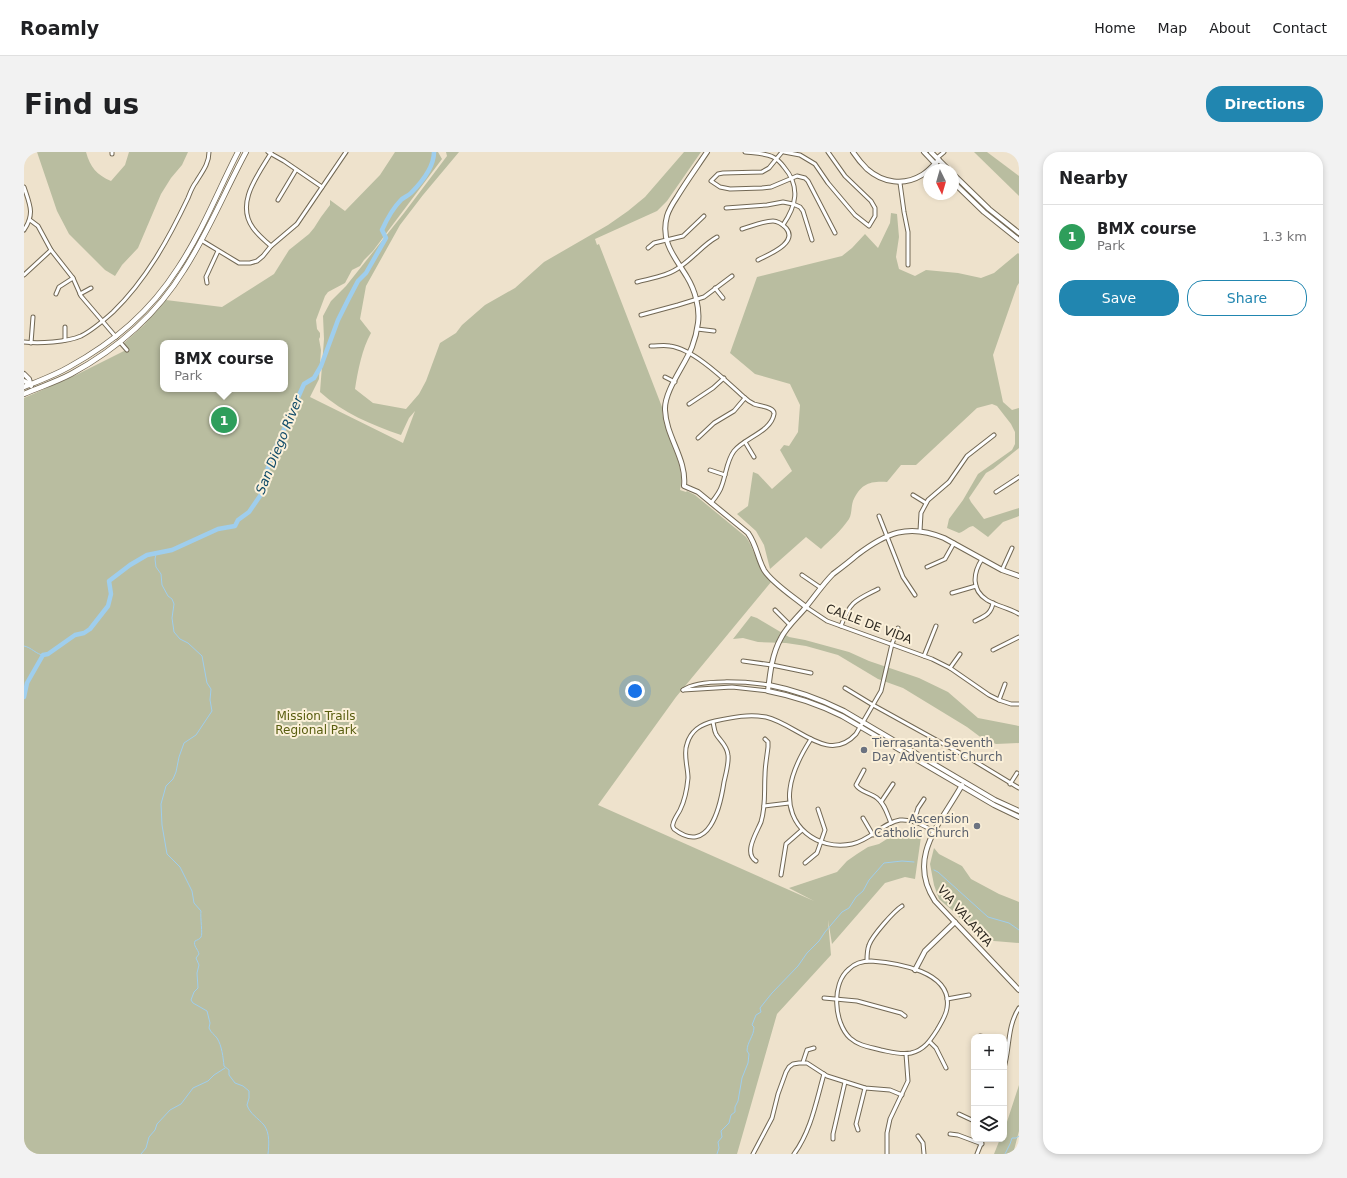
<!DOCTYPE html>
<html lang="en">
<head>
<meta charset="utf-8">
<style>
  body { margin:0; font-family:"DejaVu Sans",sans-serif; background:#f2f2f2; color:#202124 }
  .controls { position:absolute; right:12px; bottom:12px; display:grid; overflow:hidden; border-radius:8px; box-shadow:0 2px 6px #0003 }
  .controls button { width:36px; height:36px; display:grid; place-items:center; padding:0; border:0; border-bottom:1px solid #e0e0e0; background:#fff; color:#202124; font:20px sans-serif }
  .compass { position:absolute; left:899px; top:12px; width:36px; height:36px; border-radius:50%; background:#fff; box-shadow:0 2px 6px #0003; rotate:175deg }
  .you { position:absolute; left:611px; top:539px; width:14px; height:14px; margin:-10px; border:3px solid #fff; border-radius:50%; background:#1a73e8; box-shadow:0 0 0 6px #1a73e833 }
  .badge { display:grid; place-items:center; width:26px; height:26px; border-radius:50%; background:#2186b0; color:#fff; font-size:13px; font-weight:700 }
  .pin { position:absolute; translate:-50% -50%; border:2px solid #fff; box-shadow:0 1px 4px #0006 }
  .popup { position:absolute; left:136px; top:188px; width:128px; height:52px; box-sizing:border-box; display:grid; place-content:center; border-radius:8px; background:#fff; filter:drop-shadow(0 1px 3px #0005); font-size:13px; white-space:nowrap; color:#757577 }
  .popup b { font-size:15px; color:#202124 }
  .popup::after { content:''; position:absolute; left:50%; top:100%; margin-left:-8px; border:8px solid transparent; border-top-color:#fff }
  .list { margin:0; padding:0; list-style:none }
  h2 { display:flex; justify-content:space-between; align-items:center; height:52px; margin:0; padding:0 16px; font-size:17px }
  h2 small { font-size:13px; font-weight:400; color:#757577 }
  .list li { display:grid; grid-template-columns:26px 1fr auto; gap:12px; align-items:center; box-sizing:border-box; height:64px; padding:0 16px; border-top:1px solid #e0e0e0 }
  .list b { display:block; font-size:15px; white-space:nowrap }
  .list p { margin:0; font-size:13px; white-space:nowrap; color:#757577 }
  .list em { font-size:13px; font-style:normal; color:#757577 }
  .actions { display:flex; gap:8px; padding:12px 16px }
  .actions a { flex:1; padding:9px 0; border:1px solid #2186b0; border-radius:16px; text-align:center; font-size:14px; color:#2186b0 }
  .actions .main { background:#2186b0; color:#fff }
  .icon { flex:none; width:22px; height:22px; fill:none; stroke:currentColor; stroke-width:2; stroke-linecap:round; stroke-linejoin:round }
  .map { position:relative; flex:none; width:995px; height:1002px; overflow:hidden; border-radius:16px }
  header { display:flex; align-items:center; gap:24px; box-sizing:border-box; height:56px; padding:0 20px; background:#fff; border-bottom:1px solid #e0e0e0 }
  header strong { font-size:19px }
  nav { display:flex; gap:22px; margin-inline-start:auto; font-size:14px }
  .intro { display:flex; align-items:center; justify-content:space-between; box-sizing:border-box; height:96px; padding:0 24px }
  h1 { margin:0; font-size:28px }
  .button { padding:10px 18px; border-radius:16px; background:#2186b0; color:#fff; font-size:14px; font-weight:700 }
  main { display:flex; gap:24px; padding:0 24px }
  aside { flex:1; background:#fff; border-radius:16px; box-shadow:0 2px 6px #0003 }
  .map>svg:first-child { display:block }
</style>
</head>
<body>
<header>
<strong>Roamly</strong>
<nav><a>Home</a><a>Map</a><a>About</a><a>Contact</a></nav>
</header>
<div class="intro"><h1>Find us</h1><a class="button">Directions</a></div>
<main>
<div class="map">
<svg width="995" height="1002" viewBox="0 0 995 1002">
  <rect width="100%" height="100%" fill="#eee2cc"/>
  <g fill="#b9bda0" fill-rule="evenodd">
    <path d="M 13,0 L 62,0 C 66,15 73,23 87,29 L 101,13 L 105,0 L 164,0 L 158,13 L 147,26 L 137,42 L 114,96 L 98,113 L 91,124 L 81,118 L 45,82 L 33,59 Z"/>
    <path d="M 371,0 L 414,0 L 418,7 L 349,99 L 340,108 L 336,114 L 328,118 L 321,131 L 304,140 L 301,144 L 292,168 L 293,177 L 296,181 L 296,185 L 295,187 L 297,198 L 295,227 L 286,245 L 379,291 L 391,259 L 385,266 L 377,283 C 348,273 319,261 296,240 L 300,187 L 299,164 L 307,149 L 322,134 L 380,61 L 423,4 L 422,0 L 435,0 L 399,43 L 376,73 L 342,134 L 336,167 L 347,181 C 338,197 334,218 331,237 L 349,251 L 382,257 L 395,242 L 402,229 L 416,191 L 432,181 L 438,173 L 461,153 L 491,136 L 520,110 L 584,73 L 604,59 L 621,45 L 660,0 L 677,0 L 643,49 L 633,59 L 571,87 L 573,93 L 575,92 L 638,255 C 638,284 663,309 656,338 L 662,340 L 663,339 L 671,343 L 722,385 C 732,399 733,418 747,430 L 652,545 L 574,653 L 790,749 L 765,736 L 813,720 L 823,709 L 833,702 L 844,695 L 855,692 L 874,680 L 887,685 L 897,685 L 891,727 L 881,725 L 861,731 L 808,792 L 804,768 L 807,803 L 753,862 L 713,1002 L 0,1002 L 0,246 L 52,223 L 104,197 L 100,191 L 120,173 L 142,148 L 198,155 L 250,122 L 265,98 L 285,82 L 290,76 L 297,65 L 306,53 L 306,48 L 321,59 L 356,23 ZM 139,191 L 261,191 L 261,237 L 139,237 Z"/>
    <path d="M 950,0 L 963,0 L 995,24 L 995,44 Z"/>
    <path d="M 867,61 L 873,62 L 875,85 L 872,105 L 875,117 L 891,124 L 902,118 L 934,121 L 957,126 L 970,121 L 994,101 L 995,102 L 995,131 L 993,134 L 969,203 L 979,250 L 988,258 L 995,256 L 995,296 L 969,317 L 962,321 L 945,346 L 947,350 L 960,367 L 995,356 L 995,364 L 979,370 L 964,385 L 949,374 C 943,375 941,379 935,381 L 923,376 L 925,367 L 939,348 L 954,322 L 988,298 L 991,292 L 991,280 L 987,272 L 973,254 L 968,252 L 953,256 L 892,313 L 877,313 L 863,330 C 845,329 837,332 829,349 C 827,355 828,362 825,367 C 817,379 806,388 797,397 L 782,385 L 746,417 L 740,393 L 732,379 L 713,362 L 724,354 L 729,320 L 734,322 L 748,337 L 768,319 L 756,298 L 760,293 L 765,294 L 774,280 L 776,253 L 766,232 L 731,222 L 706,201 L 733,125 L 818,104 L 828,96 L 841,82 L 854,96 L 866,71 Z"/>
    <path d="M 727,464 L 733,466 L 765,485 L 781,488 L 825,500 L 845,509 L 895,526 L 924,540 L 954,566 L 995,574 L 995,591 L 972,592 L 959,587 L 943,575 L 879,536 L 854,527 L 814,503 L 782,494 L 762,491 L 734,490 L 719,486 L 709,487 Z"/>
    <path d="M 910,696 L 915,702 L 938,714 L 947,727 L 975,742 L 995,750 L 995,791 L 970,789 L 945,775 L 929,759 L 915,747 L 910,733 L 906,712 Z"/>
    <path d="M 995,933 L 995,979 L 989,1002 L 970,1002 L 976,987 L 980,987 L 980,979 Z"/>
  </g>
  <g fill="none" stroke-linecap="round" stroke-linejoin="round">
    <g stroke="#9fceed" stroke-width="1">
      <path d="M 132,402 L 131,407 L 132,415 L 137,422 L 138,433 L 144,444 L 148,447 L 150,452 L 148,466 L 150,480 L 156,487 L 164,491 L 178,504 L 183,531 L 187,537 L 186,548 L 188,559 L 172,583 L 160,591 L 155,605 L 152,620 L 149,627 L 142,634 L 137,652 L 138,673 L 143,702 L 156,715 L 168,739 L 170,751 L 177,759 C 176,765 179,783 177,785 C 176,787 173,788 171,789 C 169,794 174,797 175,802 L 172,806 L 175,813 L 173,821 L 174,836 L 170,840 L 167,848 L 169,851 L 183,859 L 186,871 L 185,876 C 187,881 190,882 193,886 C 198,894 199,905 200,914 L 205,918 L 205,923 L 211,931 L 219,934 L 225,939 L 225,946 L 223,953 C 226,962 234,966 240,973 C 246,981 245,993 244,1002"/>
      <path d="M 0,494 C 7,495 13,503 19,503"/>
      <path d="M 910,718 L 914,720 L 964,765 L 985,771 L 995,778"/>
      <path d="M 117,1002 L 122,996 L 125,985 L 131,978 L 133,972 L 146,958 L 157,952 L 169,936 L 184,929 L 190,923 L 201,916"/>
      <path d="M 693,1002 L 695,996 L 694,990 L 698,985 L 697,979 L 705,971 L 707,963 L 711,960 L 711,955 L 714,949 L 718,926 L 724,911 L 725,902 L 723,899 C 723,890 730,884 730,875 L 728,873 L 732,863 L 737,860 L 736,856 L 748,841 L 774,814 L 783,801 L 795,789 L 801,780 L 818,760 L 825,756 L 832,745 L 839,739 L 845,728 L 860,711 L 878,709 L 890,710"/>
      <path d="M 981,1002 L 986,992 L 988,986 L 992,986 L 995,984"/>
    </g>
    <path stroke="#9fceed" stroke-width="4.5" d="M 0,545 L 3,531 L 19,503 L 24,502 L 51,483 L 60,481 L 66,477 L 84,454 L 87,442 L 85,429 L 106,413 L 123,403 L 148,398 L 194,377 L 211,374 L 214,368 L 225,360 L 238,341 L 245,311 L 280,232 L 290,226 L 297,214 L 314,168 L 324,148 L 334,129 L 342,121 L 362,86 L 358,78 C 363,67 369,56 377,48 C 380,45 384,44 387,41 C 398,30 410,15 410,0"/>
    <defs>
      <g id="street">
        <path d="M 244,0 L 260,9 L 298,35"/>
        <path d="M 721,0 C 730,1 741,1 749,5 C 753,7 757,11 760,15 C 777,35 772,54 759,73"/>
        <path d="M 758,0 L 745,16 L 738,20 L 699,21 L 694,22 L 687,29 L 696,35 L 706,37 L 738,36 L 747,35 L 773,24 L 781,26 L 784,29 L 811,81"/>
        <path d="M 760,0 L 776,3 L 791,12 L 804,31 L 831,63 L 845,74 L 851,64 L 851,56 L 847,49 L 821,24 L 804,0"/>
        <path d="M 247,1 C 234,23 211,51 229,76 C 234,83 241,89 247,94"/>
        <path d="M 88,2 L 88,0"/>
        <path d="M 913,6 L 920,0"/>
        <path d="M 876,31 L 880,60 L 884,80 L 884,113"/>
        <path d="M 0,35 C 6,53 11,62 0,78"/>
        <path d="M 254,48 L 272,18"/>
        <path d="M 702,56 L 743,53 L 759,50 L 769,52 L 776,55 L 779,59 L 788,88"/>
        <path d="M 6,68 L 14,74 L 27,98 L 49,126 L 57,144 L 92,185"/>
        <path d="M 718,77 C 728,74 739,69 749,69 C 754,69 758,72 762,76 C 775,91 743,103 734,108"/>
        <path d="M 177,88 L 215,111 L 226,111 L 233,109 L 239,104 L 247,94 L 273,72 L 322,0"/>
        <path d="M 624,96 L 630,91 L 659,84 L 680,64"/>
        <path d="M 0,123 L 27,98"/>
        <path d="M 613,130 C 628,126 645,124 657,114 C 670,105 680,92 693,85"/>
        <path d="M 183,131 L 182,125 L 194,99"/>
        <path d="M 691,136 L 699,146"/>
        <path d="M 32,142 L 35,135 L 49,126"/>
        <path d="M 56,142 L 67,136"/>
        <path d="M 617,163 L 654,153 L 680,145 L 708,124"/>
        <path d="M 673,177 L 690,179"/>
        <path d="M 41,188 L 41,175"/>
        <path d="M 0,190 C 15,192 43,190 57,184 C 69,178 79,169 89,160 C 122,128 144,88 164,46 C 166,41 168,35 172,30 C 178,20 185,12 185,0"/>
        <path d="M 96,190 L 103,198"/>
        <path d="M 7,191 L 9,165"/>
        <path d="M 627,194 C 634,194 640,193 646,194 C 670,197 702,229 720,245 C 723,248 726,250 730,252 C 735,254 751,255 750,262 C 747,280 720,286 710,299 C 703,308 702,322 698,333 C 696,340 692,345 687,351"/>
        <path d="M 641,225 L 651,230"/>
        <path d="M 665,252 L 689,236 L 700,226"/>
        <path d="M 674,286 L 690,271 L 710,259 L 721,246"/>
        <path d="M 721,290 L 730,305"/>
        <path d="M 686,318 L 701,323"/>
        <path d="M 972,340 L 995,325"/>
        <path d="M 889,343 L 902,351"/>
        <path d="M 855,364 L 879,425 L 891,443"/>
        <path d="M 896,379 L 897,361 L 904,348 L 925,330 L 943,304 L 970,283"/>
        <path d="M 958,407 C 949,421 947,438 963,448 C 973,454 985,456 995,462"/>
        <path d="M 903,415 L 921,407 L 930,391"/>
        <path d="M 978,418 L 988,396"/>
        <path d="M 778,423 L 797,436"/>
        <path d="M 928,441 L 952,434"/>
        <path d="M 782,455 L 803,469 L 908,507 L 926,516 L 965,543 L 975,548 L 987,552 L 995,552"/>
        <path d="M 751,458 L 766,473"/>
        <path d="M 951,469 C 961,464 967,462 969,451"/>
        <path d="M 817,474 C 826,449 832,448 854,437"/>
        <path d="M 969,498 L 995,485"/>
        <path d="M 900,504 L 912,474"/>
        <path d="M 719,509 L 748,513 L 787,521"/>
        <path d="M 926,516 L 936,502"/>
        <path d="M 821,536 L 849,553 L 952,610 L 995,636"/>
        <path d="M 659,538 C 675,526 725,530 745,533"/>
        <path d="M 659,538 L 708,535 L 744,539"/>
        <path d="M 975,548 L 981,532"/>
        <path d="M 689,570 C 690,574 690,578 692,582 C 696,589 703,593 704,603 C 705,611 702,621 700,630 C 696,656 685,704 650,677 C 649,675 648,674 649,672 C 650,667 654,662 656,658 C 661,648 663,637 664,626 C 664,615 659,602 663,592 C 667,578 677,572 691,569 C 709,565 725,562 742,565 C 773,572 804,613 832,582 L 857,539 L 868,492 L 874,476"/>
        <path d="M 787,587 C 778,601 768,620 766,637 C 761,674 793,699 828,692 C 847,688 858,671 876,668 C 890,667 900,674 911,680"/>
        <path d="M 840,618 L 832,633 C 836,640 847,641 853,646 C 861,652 863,662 867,671"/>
        <path d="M 986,632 L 993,621"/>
        <path d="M 857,650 L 869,632"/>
        <path d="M 740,654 L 765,651"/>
        <path d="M 839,666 L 849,683"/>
        <path d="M 890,669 L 894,656 L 900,647"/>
        <path d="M 732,709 C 719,701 733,680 737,670 C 742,654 740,639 741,623 C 741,614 743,604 744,595 L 744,590 L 741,587"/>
        <path d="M 781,711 L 793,701 L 801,678 L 794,657"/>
        <path d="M 757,723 L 762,692 L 778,678"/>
        <path d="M 843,809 C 843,804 843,798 845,793 C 848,784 870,759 878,754"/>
        <path d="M 847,809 C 873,811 929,819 923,856 C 922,864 917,871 913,878 C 906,889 900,898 887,901 C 876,903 867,900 857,898 C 846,895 835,894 826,886 C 810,871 807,832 825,817 C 831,811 839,809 847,809 Z"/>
        <path d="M 800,846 L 833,849 L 877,861 L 881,864"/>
        <path d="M 923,847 L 945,843"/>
        <path d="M 956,884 L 961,885"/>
        <path d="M 906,890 L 912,896 L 922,916"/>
        <path d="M 779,910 L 783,898 L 790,896"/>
        <path d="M 980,916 C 986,896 983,874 995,856"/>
        <path d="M 935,962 L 950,969"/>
        <path d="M 834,978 L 832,972 L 841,936"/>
        <path d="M 926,982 L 934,983 L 958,992"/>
        <path d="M 894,984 L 899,991 L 900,1002"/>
        <path d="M 809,987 L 809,982 L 821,930"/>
        <path d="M 729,1002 L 748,966 L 754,942 L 762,920 L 765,915 L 769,912 L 775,911 L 783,911 L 803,924 L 841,936 L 866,938 L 878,943"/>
        <path d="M 770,1002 C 787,979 792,950 800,922"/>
        <path d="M 863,1002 L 863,981 L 866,967 L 884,929 L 882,902"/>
        <path d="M 953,1002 L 959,987"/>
      </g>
      <g id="secondary">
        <path d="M 683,0 C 673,15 662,30 653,45 C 649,51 645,57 643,64 C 636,90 651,105 663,125 C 671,138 676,156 674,171 C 673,179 671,187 668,195 C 661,213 640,239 641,258 C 642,285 663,307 660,334 L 674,340 L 724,381 C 733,394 733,405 740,418 C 748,431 770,445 782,455"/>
        <path d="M 829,0 C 833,6 838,12 843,17 C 859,31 880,34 898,23 C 905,19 909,13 915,8"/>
        <path d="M 900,0 L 917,18"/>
        <path d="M 907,0 L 925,18"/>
        <path d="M 929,22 L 965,57 L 995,81"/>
        <path d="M 929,30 L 960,60 L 995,88"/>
        <path d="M 0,222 L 5,227 L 7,234"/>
        <path d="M 0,229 L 6,232"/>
        <path d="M 995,424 L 978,418 L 920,386 C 884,371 862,381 833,403 C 825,410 817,416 809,422 C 799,432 791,444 782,455 C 774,465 763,474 757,486 C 748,502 746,521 744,539 C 770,544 794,552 818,564 L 970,653 L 995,665"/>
        <path d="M 745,533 C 771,538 796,547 820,559 L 971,648 L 995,659"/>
        <path d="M 938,633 C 917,671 882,705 911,749 L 995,838"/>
        <path d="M 891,818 L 901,799 L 931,770"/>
      </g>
      <g id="primary">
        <path d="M 0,235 C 15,229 31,223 45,215 C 90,190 126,160 154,116 C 178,80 194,39 214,0"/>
        <path d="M 0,242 C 16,235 32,230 47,222 C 93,197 133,162 160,118 C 184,81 201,39 222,0"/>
      </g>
    </defs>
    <use href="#street" stroke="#726854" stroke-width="5"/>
    <use href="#secondary" stroke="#726854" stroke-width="6"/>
    <use href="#primary" stroke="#726854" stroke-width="6"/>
    <use href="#street" stroke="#fff" stroke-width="3"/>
    <use href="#secondary" stroke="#fff" stroke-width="4"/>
    <use href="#primary" stroke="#fff" stroke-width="4.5"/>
  </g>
  <g fill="#6b7280" stroke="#fbf0d9" stroke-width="1.5">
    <circle cx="840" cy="598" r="4"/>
    <circle cx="953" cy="674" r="4"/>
  </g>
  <g text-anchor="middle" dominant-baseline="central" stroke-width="4" stroke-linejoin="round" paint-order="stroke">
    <g font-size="12" fill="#2e2921" stroke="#fbf0d9">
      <text transform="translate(845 472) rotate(21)">CALLE DE VIDA</text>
      <text transform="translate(941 764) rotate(49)">VIA VALARTA</text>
    </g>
    <g font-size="12" fill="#585d0f" stroke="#fbf0d9">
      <text x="292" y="564">Mission Trails<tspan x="292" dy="14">Regional Park</tspan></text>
    </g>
    <g font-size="12" fill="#5b616d" stroke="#fbf0d9" text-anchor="start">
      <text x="848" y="591">Tierrasanta Seventh<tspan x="848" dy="14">Day Adventist Church</tspan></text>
      <text x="945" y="667" text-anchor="end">Ascension<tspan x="945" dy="14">Catholic Church</tspan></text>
    </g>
    <g font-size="13" font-style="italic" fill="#114b69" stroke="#fbf0d9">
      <text transform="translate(255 293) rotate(-68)">San Diego River</text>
    </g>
  </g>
</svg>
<div class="controls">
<button>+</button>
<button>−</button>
<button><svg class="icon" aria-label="layers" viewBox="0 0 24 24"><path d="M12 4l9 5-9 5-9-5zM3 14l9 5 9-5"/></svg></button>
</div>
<svg class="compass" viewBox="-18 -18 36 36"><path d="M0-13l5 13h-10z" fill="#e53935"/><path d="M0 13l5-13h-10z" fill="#757577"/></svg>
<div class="you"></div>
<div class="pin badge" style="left:200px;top:268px;background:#2e9e5b">1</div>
<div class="popup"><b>BMX course</b>Park</div>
</div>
<aside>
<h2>Nearby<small></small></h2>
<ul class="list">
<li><span class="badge" style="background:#2e9e5b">1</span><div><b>BMX course</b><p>Park</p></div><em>1.3 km</em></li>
</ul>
<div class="actions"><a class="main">Save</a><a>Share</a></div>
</aside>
</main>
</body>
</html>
